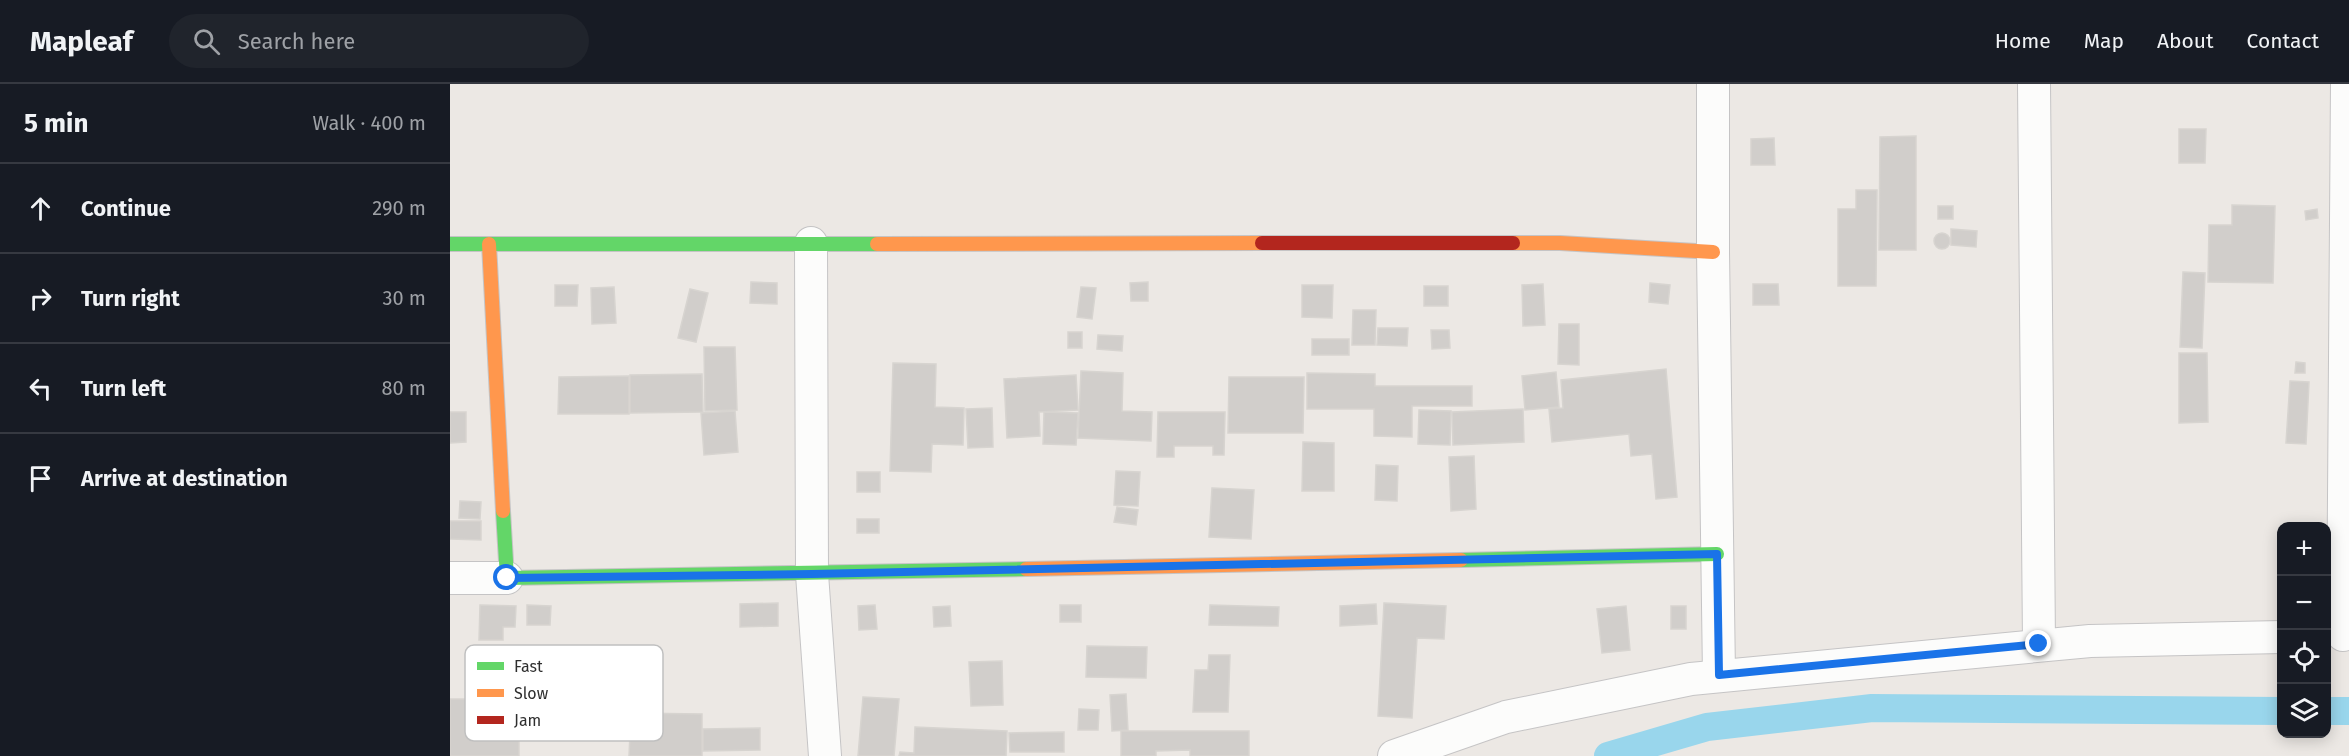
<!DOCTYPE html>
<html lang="en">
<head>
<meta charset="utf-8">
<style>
  body { margin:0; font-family:"Fira Sans",sans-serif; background:#20242c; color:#f1f3f6 }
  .controls { position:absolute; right:18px; bottom:18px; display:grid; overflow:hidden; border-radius:12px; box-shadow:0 3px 15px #0003 }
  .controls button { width:54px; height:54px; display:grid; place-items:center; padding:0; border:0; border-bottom:2px solid #363941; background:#171b24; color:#f1f3f6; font:30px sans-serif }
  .stop { position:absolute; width:18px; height:18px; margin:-14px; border:4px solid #1a73e8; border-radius:50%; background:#fff }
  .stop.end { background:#1a73e8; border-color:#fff; box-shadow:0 2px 6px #0008 }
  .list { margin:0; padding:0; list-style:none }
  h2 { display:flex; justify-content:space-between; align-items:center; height:78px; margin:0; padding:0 24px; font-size:26px }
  h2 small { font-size:20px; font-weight:400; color:#9ea1a6 }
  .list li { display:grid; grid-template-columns:39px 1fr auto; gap:18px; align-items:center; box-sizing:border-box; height:90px; padding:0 24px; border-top:2px solid #363941 }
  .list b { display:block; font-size:22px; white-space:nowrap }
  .list em { font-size:20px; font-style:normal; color:#9ea1a6 }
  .icon { flex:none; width:33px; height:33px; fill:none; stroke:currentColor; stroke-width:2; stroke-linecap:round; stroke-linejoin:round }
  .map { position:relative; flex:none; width:1899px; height:672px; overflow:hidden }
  header { display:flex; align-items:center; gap:36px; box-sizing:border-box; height:84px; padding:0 30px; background:#171b24; border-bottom:2px solid #363941 }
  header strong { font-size:28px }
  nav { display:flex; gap:33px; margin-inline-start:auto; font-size:21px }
  .search { width:420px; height:54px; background:#20242c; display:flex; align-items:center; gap:15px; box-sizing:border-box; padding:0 21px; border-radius:33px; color:#9ea1a6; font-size:22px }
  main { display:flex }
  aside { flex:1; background:#171b24 }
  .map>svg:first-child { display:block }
</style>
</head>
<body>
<header>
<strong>Mapleaf</strong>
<div class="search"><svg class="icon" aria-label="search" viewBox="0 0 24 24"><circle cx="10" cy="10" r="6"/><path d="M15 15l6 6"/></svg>Search here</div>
<nav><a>Home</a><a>Map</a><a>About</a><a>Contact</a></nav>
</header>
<main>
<aside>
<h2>5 min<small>Walk · 400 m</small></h2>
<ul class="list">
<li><svg class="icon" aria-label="ahead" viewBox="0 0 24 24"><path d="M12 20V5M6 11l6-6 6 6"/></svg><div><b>Continue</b></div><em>290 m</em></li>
<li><svg class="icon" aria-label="right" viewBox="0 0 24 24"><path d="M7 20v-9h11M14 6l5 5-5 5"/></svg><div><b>Turn right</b></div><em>30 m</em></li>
<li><svg class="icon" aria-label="left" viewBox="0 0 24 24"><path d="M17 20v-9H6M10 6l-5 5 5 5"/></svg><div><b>Turn left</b></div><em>80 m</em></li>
<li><svg class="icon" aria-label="arrive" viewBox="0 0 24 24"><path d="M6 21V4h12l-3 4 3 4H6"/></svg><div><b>Arrive at destination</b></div></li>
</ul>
</aside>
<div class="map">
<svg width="1899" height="672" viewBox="0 0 1899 672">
  <rect width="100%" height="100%" fill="#ece8e4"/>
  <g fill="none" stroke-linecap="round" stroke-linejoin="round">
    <g stroke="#99d6ec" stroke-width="28">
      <path d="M 1876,627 L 1899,627"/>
      <path d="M 1158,672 L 1257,643 L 1422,624 L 1832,627"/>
    </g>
  </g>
  <g fill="#d1cecb" stroke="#d7d4d0" stroke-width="1.5">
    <path d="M 1729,45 L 1756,45 L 1755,79 L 1729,79 Z"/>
    <path d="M 1466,52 L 1466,166 L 1429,166 L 1430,53 Z"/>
    <path d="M 1324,54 L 1325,81 L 1301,81 L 1301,55 Z"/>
    <path d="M 1406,106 L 1427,106 L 1426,202 L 1388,202 L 1388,125 L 1406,125 Z"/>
    <path d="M 1782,121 L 1825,122 L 1823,199 L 1758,198 L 1759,141 L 1782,141 Z"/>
    <rect x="1488" y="122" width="15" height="13"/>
    <path d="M 1867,125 L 1868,134 L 1856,136 L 1855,127 Z"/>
    <path d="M 1501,145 L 1527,147 L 1526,163 L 1501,161 Z"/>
    <circle cx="1492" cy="157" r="8"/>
    <path d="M 1733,188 L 1755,189 L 1752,264 L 1730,263 Z"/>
    <path d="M 301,198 L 327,199 L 327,220 L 300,219 Z"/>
    <path d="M 698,198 L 698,217 L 681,217 L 680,199 Z"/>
    <path d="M 1200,199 L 1220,201 L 1218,220 L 1199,218 Z"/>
    <path d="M 1093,200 L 1095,241 L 1073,242 L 1072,201 Z"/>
    <path d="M 1303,200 L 1328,200 L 1329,221 L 1303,221 Z"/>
    <path d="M 105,201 L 128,201 L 127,222 L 105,222 Z"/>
    <path d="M 852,201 L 883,201 L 882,234 L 852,233 Z"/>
    <rect x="974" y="202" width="24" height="20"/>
    <path d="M 164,203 L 166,239 L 142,240 L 141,204 Z"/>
    <path d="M 631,203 L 646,204 L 642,235 L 627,233 Z"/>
    <path d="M 240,205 L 258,209 L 246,258 L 228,254 Z"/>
    <path d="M 903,226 L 926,226 L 925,261 L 902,261 Z"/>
    <path d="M 1109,240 L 1129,240 L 1129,281 L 1108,280 Z"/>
    <path d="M 928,244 L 958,244 L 957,262 L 927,261 Z"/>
    <path d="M 981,246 L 999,246 L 1000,264 L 982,265 Z"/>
    <rect x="618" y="248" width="14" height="16"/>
    <path d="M 648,251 L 673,252 L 672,267 L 647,265 Z"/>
    <rect x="862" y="255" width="37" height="16"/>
    <path d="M 254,263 L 285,263 L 287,326 L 255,327 Z"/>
    <path d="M 1729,269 L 1757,269 L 1758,338 L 1729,339 Z"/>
    <path d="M 1846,278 L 1855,279 L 1855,289 L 1845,289 Z"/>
    <path d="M 443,279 L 486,280 L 485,323 L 514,324 L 513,361 L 482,360 L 481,388 L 440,387 Z"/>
    <path d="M 1216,285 L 1227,413 L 1206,415 L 1202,370 L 1181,372 L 1179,350 L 1102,358 L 1099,325 L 1113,324 L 1111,296 Z"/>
    <path d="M 631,287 L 673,289 L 672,327 L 702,328 L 701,357 L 628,354 Z"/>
    <path d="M 1106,288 L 1109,323 L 1075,326 L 1072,292 Z"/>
    <path d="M 857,289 L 925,290 L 925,302 L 1022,302 L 1022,322 L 962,322 L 962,353 L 924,352 L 924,325 L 857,325 Z"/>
    <path d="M 252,290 L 253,328 L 180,329 L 180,291 Z"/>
    <path d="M 626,291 L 628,326 L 589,328 L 590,352 L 557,354 L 554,295 Z"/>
    <path d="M 179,292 L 179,330 L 108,330 L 109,293 Z"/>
    <path d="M 779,293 L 854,293 L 853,349 L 778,349 Z"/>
    <path d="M 1840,297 L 1859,298 L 1856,360 L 1836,359 Z"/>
    <path d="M 542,324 L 543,363 L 518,364 L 516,325 Z"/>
    <path d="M 1073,325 L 1074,358 L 1003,361 L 1002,328 Z"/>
    <path d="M 969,326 L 1001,327 L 1000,361 L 968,360 Z"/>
    <path d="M 285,327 L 288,368 L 254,371 L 251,329 Z"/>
    <path d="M 0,328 L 16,328 L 16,358 L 0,359 Z"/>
    <path d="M 594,328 L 628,329 L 626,361 L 593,360 Z"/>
    <path d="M 708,328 L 775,328 L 774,371 L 763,371 L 763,362 L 724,362 L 724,373 L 707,373 Z"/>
    <path d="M 853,358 L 884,359 L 884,407 L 852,407 Z"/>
    <path d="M 1024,372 L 1026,425 L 1001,427 L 999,373 Z"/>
    <path d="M 926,381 L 948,382 L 947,417 L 925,416 Z"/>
    <path d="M 666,387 L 690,388 L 688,422 L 664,421 Z"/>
    <rect x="407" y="388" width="23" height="20"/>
    <path d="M 762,404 L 804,406 L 801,455 L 759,453 Z"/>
    <path d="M 10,417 L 31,418 L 30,435 L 9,434 Z"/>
    <path d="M 667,423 L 688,426 L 686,441 L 664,438 Z"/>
    <rect x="407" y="435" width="22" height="14"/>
    <path d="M 0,437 L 31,437 L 31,456 L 0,455 Z"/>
    <path d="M 328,519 L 328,542 L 290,543 L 290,520 Z"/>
    <path d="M 934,519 L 996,522 L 994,555 L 967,554 L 962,634 L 928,632 Z"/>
    <path d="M 926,520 L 927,540 L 890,542 L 890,522 Z"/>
    <path d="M 30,521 L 66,522 L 65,543 L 53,543 L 53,556 L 29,556 Z"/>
    <path d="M 77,521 L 101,522 L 100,541 L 77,541 Z"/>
    <path d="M 425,521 L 427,545 L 409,546 L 408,522 Z"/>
    <rect x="610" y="521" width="21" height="17"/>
    <path d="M 760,521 L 829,523 L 828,542 L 759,541 Z"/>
    <path d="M 500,522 L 501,542 L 484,543 L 483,523 Z"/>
    <path d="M 1176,522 L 1180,566 L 1152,569 L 1147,525 Z"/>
    <rect x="1221" y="522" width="15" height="23"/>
    <path d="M 637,562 L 697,563 L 696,594 L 636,593 Z"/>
    <path d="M 759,571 L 780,571 L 778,628 L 743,628 L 745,586 L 758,586 Z"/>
    <path d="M 552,577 L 553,621 L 521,622 L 519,578 Z"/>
    <path d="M 676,610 L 678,646 L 662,647 L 660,611 Z"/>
    <path d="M 79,611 L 105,611 L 104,650 L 69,650 L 69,672 L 0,672 L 0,615 L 56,615 L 57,629 L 79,629 Z"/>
    <path d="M 413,613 L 449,615 L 444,672 L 408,672 Z"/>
    <path d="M 629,625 L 649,626 L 648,646 L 628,646 Z"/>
    <path d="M 181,629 L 252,630 L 252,672 L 179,672 Z"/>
    <path d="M 465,643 L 557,647 L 556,672 L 449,672 L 450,668 L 464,669 Z"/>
    <path d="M 310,644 L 310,666 L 253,667 L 253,645 Z"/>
    <path d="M 671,647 L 799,647 L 799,672 L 740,672 L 740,666 L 706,667 L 706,672 L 671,672 Z"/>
    <path d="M 614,648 L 614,668 L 560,668 L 559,649 Z"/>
  </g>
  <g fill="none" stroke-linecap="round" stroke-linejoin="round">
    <defs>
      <g id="street">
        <path d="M 1263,0 L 1263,168 L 1269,591"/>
        <path d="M 1584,0 L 1589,560"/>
        <path d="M 361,159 L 362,490 L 375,672"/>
        <path d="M 0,494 L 57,494"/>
        <path d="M 1893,551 L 1897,0"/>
        <path d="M 944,672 L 1056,633 L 1241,595 L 1640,557 L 1832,553"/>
      </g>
      <g id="fast">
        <path d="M 0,160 L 427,160"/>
        <path d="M 53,427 L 57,494 L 576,485"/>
        <path d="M 1011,476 L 1267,470"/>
      </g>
      <g id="slow">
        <path d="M 1063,159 L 1110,159 L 1263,168"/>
        <path d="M 39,160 L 53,427"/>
        <path d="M 427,160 L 812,159"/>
        <path d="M 576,485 L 1011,476"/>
      </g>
      <path id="jam" d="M 812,159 L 1063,159"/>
    </defs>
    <use href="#street" stroke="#c5c4c5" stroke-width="34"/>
    <use href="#fast" stroke="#c5c4c5" stroke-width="16"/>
    <use href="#slow" stroke="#c5c4c5" stroke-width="16"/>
    <use href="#jam" stroke="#c5c4c5" stroke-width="16"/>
    <use href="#street" stroke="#fcfcfb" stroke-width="32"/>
    <use href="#fast" stroke="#63d668" stroke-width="14"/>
    <use href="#slow" stroke="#ff974d" stroke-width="14"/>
    <use href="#jam" stroke="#b3261e" stroke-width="14"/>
  </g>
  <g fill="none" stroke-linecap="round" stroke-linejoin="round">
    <path stroke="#1a73e8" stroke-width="8" d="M 57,494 L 362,490 L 1267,470 L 1269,591 L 1589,560"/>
  </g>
  <rect x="15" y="561" width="198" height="96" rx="9" fill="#fff" stroke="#c0c0c0" stroke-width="1.5"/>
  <rect x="27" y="578" width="27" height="8" fill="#63d668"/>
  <rect x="27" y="605" width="27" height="8" fill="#ff974d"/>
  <rect x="27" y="632" width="27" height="8" fill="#b3261e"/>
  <g font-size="16" fill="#2e2e2e">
    <text x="64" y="588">Fast</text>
    <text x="64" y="615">Slow</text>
    <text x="64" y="642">Jam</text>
  </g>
</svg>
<div class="controls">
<button>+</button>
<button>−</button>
<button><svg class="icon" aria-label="locate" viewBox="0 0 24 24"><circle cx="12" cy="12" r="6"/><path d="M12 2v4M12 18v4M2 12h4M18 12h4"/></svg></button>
<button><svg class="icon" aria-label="layers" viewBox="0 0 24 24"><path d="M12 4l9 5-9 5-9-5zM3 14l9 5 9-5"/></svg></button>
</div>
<div class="stop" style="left:57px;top:494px"></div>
<div class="stop end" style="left:1589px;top:560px"></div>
</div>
</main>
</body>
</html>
